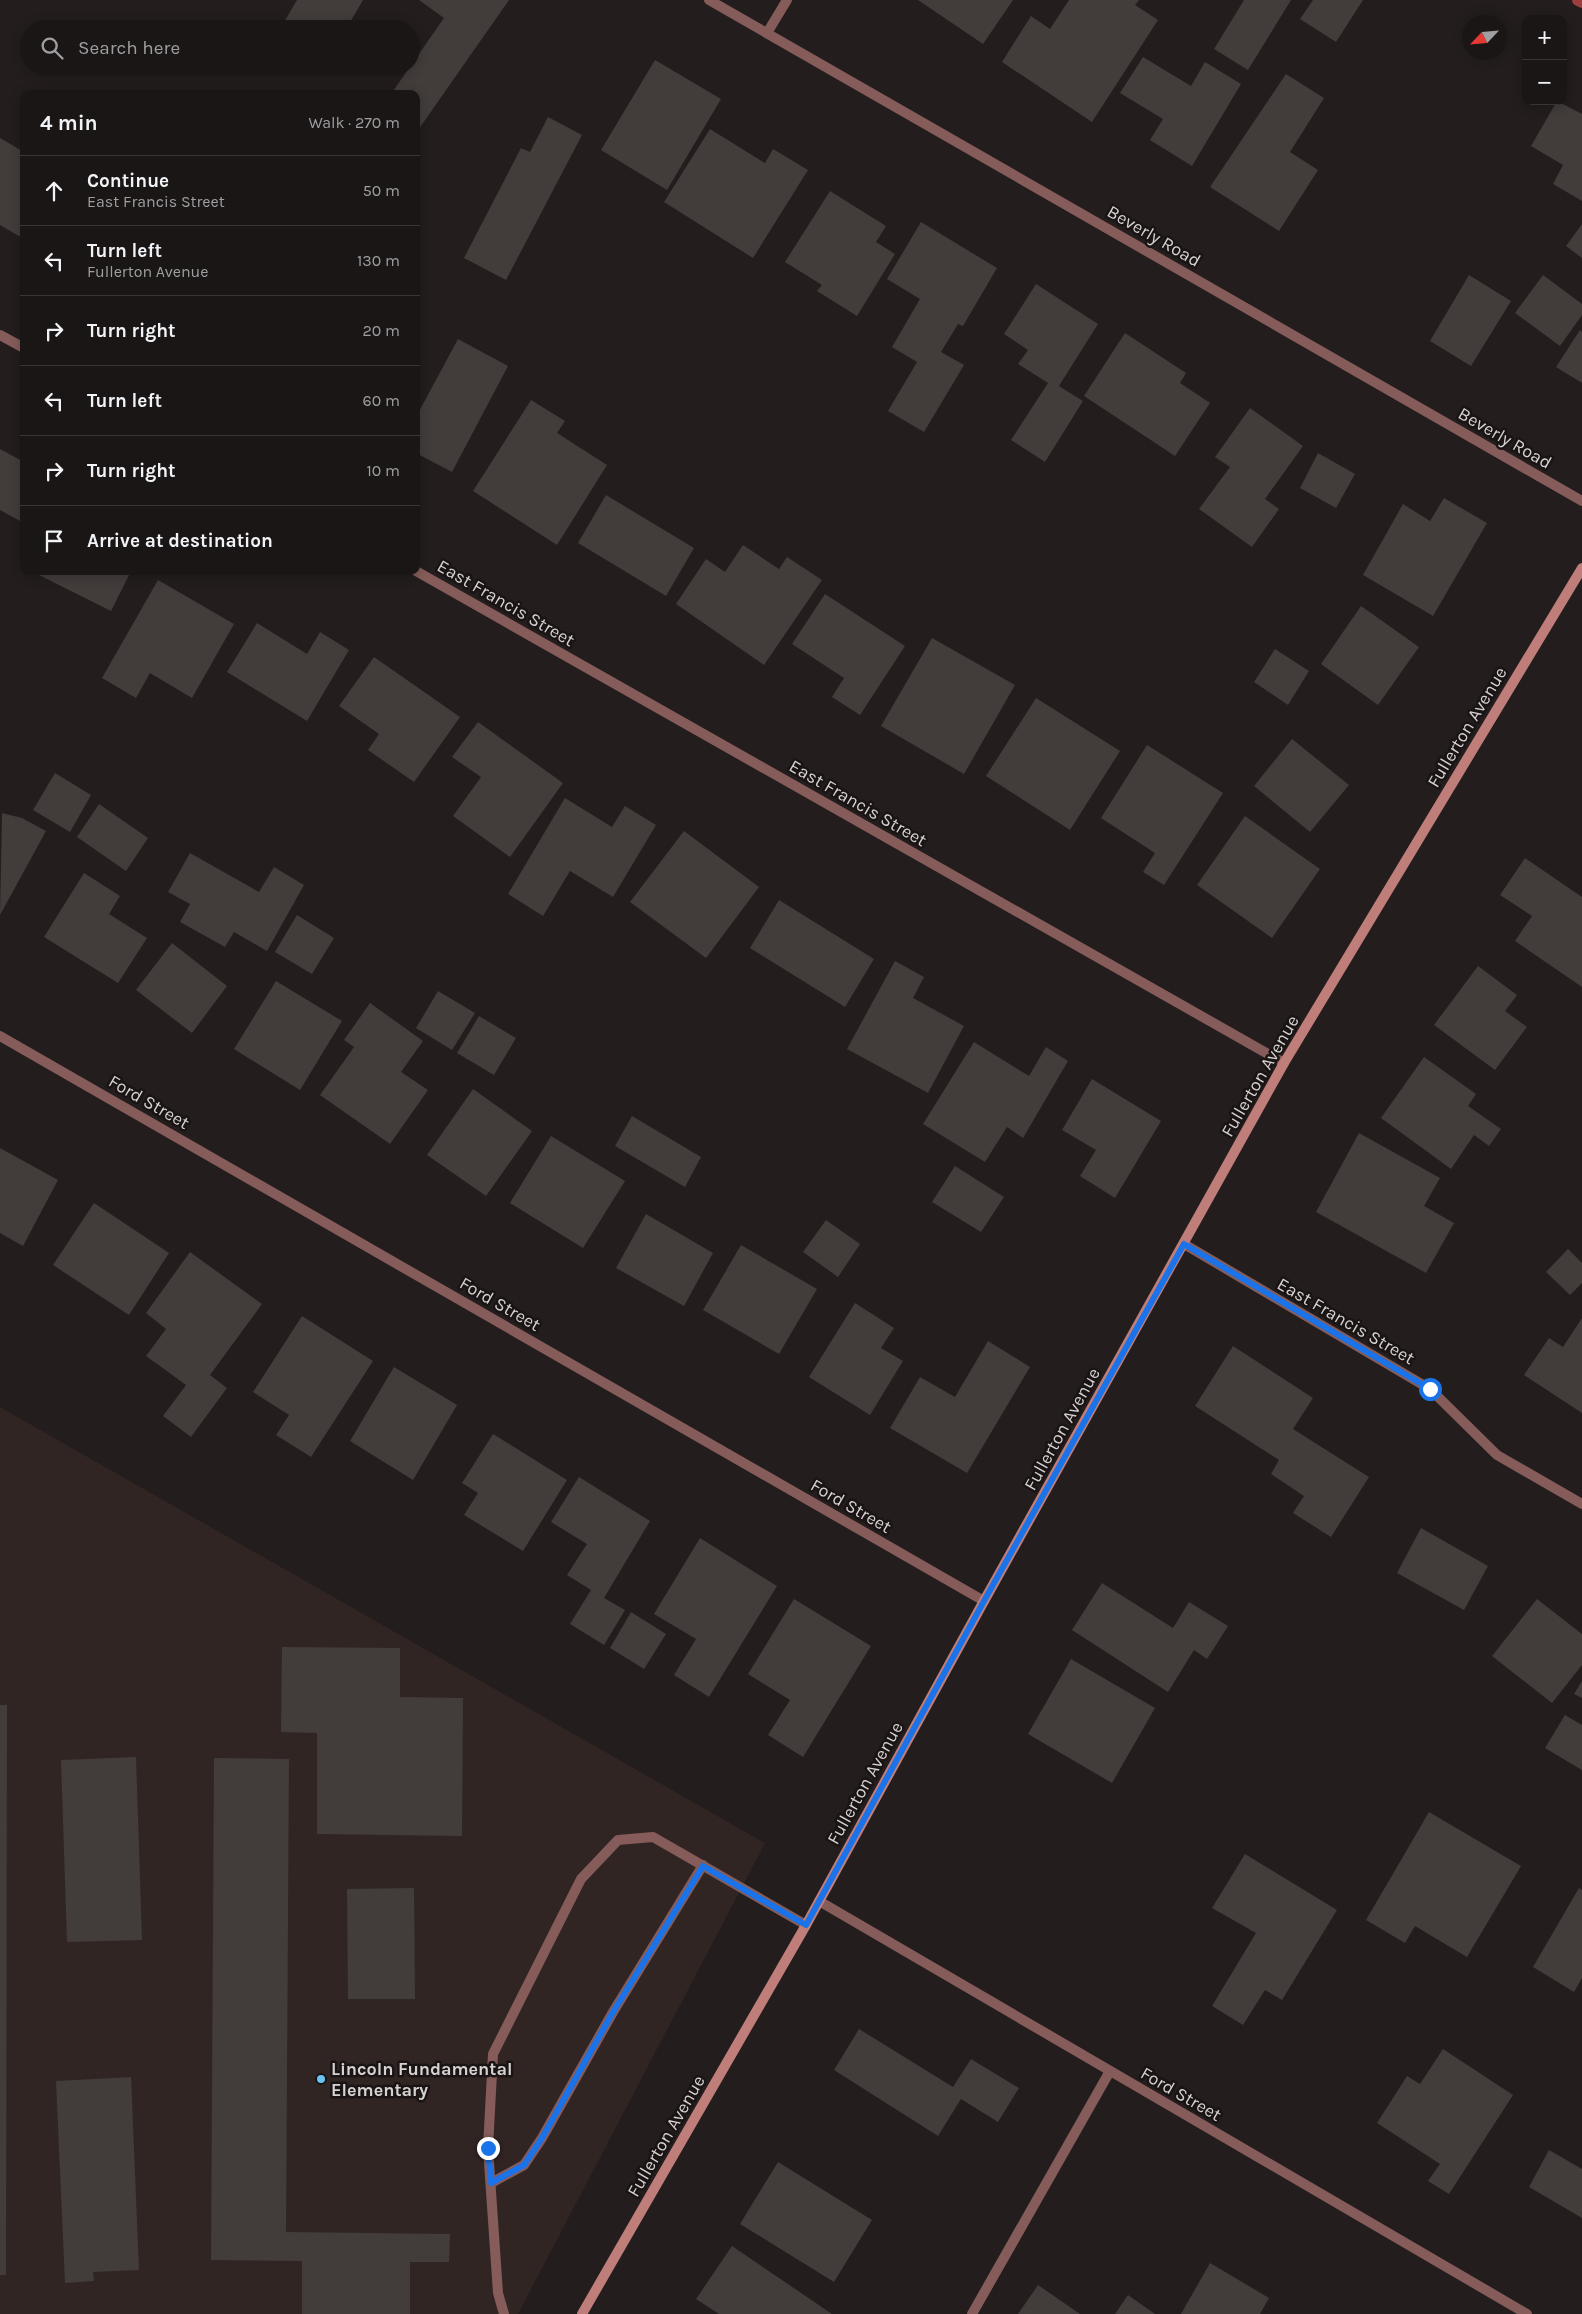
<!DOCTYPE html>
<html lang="en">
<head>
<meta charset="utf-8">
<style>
  body { margin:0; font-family:Karla,sans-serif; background:#272323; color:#f1f3f6 }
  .controls { position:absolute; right:15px; top:15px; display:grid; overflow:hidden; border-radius:10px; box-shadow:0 2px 12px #0003 }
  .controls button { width:45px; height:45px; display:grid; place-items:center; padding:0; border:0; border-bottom:1px solid #383535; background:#1a1616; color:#f1f3f6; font:25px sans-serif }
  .compass { position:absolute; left:1462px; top:15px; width:45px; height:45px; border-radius:50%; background:#1a1616; box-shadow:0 2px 12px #0003; rotate:244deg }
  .stop { position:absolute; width:15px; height:15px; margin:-11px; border:4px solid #1a73e8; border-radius:50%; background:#fff }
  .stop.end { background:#1a73e8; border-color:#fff; box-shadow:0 1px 5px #0008 }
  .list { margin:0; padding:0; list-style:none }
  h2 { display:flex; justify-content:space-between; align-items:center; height:65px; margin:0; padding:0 20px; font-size:21px }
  h2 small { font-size:16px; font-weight:400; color:#9f9fa1 }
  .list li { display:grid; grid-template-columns:32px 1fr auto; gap:15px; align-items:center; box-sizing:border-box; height:70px; padding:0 20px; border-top:1px solid #383535 }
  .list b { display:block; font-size:19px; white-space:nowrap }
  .list p { margin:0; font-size:16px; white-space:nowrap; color:#9f9fa1 }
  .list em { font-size:16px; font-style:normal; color:#9f9fa1 }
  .icon { flex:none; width:28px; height:28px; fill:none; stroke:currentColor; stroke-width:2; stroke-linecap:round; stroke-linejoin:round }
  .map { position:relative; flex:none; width:1582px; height:2314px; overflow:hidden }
  .search { position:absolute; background:#1a1616; box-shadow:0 2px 12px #0003; left:20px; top:20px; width:400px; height:55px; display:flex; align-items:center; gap:12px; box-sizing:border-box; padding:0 18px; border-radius:28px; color:#9f9fa1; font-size:19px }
  .panel { position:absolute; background:#1a1616; box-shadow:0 2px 12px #0003; left:20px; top:90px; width:400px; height:485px; border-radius:10px }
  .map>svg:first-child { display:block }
</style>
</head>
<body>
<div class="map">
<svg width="1582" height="2314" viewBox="0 0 1582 2314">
  <rect width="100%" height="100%" fill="#231d1d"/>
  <path fill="#312524" d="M 0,1407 L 765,1843 L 518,2314 L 0,2314 Z"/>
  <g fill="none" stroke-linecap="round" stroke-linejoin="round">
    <path stroke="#9a3f3e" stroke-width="12" d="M 1578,0 L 1582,2"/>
  </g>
  <g fill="#423c3b">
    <path d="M 297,0 L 363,0 L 346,29 L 280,29 Z"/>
    <path d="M 419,0 L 509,0 L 416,133 L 416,94 L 391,94 L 444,18 Z"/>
    <path d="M 918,0 L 1013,0 L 983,44 Z"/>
    <path d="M 1069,0 L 1139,0 L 1135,5 L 1158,20 L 1092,122 L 1002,62 L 1031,16 L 1050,29 Z"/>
    <path d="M 1244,0 L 1291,0 L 1248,70 L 1214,49 Z"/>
    <path d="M 1313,0 L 1363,0 L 1336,42 L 1300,19 Z"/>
    <path d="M 1143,57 L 1191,86 L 1205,62 L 1241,84 L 1192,166 L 1150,140 L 1163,119 L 1120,93 Z"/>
    <path d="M 655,60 L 721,99 L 667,190 L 601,150 Z"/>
    <path d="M 1286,74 L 1324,98 L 1290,152 L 1318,170 L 1279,231 L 1210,187 Z"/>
    <path d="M 1557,101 L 1582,114 L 1582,201 L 1553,184 L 1563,165 L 1531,146 Z"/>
    <path d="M 548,117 L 582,135 L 506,280 L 464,258 L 521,148 L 530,152 Z"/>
    <path d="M 710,129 L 765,163 L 773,149 L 808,170 L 753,258 L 664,202 Z"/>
    <path d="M 0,138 L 24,152 L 24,239 L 0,225 Z"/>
    <path d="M 830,191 L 886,226 L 876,242 L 895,254 L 857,316 L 817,291 L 822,285 L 785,262 Z"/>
    <path d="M 921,222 L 997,268 L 963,326 L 958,324 L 941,352 L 964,365 L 924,432 L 888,411 L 917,362 L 892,347 L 920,299 L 887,279 Z"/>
    <path d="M 1582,224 L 1582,258 L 1566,246 Z"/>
    <path d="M 1469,275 L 1511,301 L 1471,366 L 1430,341 Z"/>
    <path d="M 1543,275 L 1582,304 L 1582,315 L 1560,346 L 1515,313 Z"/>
    <path d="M 1036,284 L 1098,324 L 1059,386 L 1083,401 L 1045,462 L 1011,440 L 1048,383 L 1018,364 L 1028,350 L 1004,334 Z"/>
    <path d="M 1580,330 L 1582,332 L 1582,383 L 1556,367 Z"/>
    <path d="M 1125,333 L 1186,373 L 1180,383 L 1210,403 L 1175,456 L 1084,396 Z"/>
    <path d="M 458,339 L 508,366 L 452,472 L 416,453 L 416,417 Z"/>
    <path d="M 531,400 L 565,421 L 557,433 L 607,465 L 557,545 L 473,491 Z"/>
    <path d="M 1250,408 L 1303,446 L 1265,499 L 1279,509 L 1252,547 L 1199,509 L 1230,467 L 1215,457 Z"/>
    <path d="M 0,449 L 24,462 L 24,514 L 20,521 L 0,510 Z"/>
    <path d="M 1318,453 L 1355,474 L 1336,508 L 1300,488 Z"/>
    <path d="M 606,495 L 694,548 L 666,596 L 578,543 Z"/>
    <path d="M 1444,498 L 1487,523 L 1433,616 L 1363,575 L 1403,504 L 1430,521 Z"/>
    <path d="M 743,545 L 779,569 L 787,557 L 822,580 L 764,665 L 676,604 L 706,559 L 725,572 Z"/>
    <path d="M 31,571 L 131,571 L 111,611 Z"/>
    <path d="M 158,580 L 234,624 L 192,698 L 150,673 L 136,698 L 102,678 Z"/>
    <path d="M 825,594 L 905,646 L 860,715 L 832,697 L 844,678 L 792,644 Z"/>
    <path d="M 1361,606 L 1419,647 L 1378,705 L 1321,664 Z"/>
    <path d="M 257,623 L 307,654 L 320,632 L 349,650 L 307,721 L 227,672 Z"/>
    <path d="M 932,638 L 1015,685 L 964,774 L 881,726 Z"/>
    <path d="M 1275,649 L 1309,671 L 1288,705 L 1254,682 Z"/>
    <path d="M 374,657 L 460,717 L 414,782 L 368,750 L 379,734 L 339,706 Z"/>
    <path d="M 1036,698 L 1120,751 L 1070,830 L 986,776 Z"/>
    <path d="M 478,722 L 563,783 L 510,857 L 453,816 L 481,777 L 452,757 Z"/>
    <path d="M 1292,739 L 1349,785 L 1310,832 L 1254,786 Z"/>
    <path d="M 1147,745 L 1223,793 L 1164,885 L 1143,872 L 1155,853 L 1101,818 Z"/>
    <path d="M 55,773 L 91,795 L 70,832 L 33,810 Z"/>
    <path d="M 565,798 L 612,827 L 625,806 L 656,825 L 613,897 L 570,871 L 543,916 L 508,894 Z"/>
    <path d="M 99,804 L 148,838 L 126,871 L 77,837 Z"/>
    <path d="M 2,813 L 22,818 L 46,831 L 0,915 Z"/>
    <path d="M 1245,816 L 1320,869 L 1272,938 L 1197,885 Z"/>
    <path d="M 684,831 L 759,887 L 706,958 L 630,902 Z"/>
    <path d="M 190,853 L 259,892 L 274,867 L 304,885 L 267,951 L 234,932 L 225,947 L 180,922 L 190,904 L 168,892 Z"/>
    <path d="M 1525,858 L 1582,897 L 1582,987 L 1515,941 L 1532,916 L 1500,895 Z"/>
    <path d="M 84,873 L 120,896 L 109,914 L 147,938 L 118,983 L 44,937 Z"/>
    <path d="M 779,900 L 874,959 L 845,1007 L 750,948 Z"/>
    <path d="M 297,915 L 334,938 L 312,974 L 275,952 Z"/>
    <path d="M 172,943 L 227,986 L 192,1033 L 136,990 Z"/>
    <path d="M 895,961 L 924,977 L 913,998 L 964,1026 L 928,1093 L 847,1049 Z"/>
    <path d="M 1478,966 L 1517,995 L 1505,1011 L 1527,1027 L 1495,1070 L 1434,1025 Z"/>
    <path d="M 276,981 L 342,1021 L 300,1090 L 234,1049 Z"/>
    <path d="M 438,991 L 475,1013 L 452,1050 L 416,1028 Z"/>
    <path d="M 370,1003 L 423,1041 L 401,1072 L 428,1090 L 390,1144 L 320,1095 L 354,1047 L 344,1040 Z"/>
    <path d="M 479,1016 L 516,1038 L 494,1075 L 457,1053 Z"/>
    <path d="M 974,1042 L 1029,1076 L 1046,1047 L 1068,1061 L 1023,1138 L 1007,1127 L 985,1162 L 923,1124 Z"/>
    <path d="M 1424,1057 L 1476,1094 L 1468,1106 L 1501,1129 L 1489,1146 L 1474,1135 L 1451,1169 L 1381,1118 Z"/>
    <path d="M 1092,1079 L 1161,1121 L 1115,1198 L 1080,1176 L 1096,1150 L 1062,1130 Z"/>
    <path d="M 473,1089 L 532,1131 L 486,1196 L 427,1155 Z"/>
    <path d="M 632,1116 L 701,1157 L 685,1187 L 615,1146 Z"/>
    <path d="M 1359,1133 L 1440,1178 L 1424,1206 L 1454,1223 L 1426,1273 L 1316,1212 Z"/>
    <path d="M 551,1136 L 625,1181 L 583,1248 L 510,1203 Z"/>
    <path d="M 0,1148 L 58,1180 L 23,1246 L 0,1233 Z"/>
    <path d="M 955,1166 L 1004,1197 L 981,1232 L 932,1202 Z"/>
    <path d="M 94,1203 L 169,1253 L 129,1315 L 53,1265 Z"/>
    <path d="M 646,1214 L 713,1253 L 684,1306 L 616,1268 Z"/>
    <path d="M 826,1220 L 860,1244 L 838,1277 L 803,1252 Z"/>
    <path d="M 741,1245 L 817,1289 L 779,1354 L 703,1310 Z"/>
    <path d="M 1568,1249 L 1582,1263 L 1582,1283 L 1570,1295 L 1546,1272 Z"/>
    <path d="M 190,1252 L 262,1304 L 210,1375 L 227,1388 L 191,1437 L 163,1416 L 186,1385 L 146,1356 L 166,1329 L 146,1313 Z"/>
    <path d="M 855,1303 L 894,1328 L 881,1348 L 903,1361 L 870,1415 L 809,1377 Z"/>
    <path d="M 302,1316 L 373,1361 L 311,1457 L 276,1435 L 289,1415 L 253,1392 Z"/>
    <path d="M 1582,1318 L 1582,1413 L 1524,1375 L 1549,1338 L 1563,1347 Z"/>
    <path d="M 988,1341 L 1030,1367 L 967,1473 L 890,1428 L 920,1377 L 955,1397 Z"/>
    <path d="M 1233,1346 L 1313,1398 L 1293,1429 L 1369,1477 L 1331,1537 L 1293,1513 L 1304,1496 L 1271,1474 L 1279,1460 L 1195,1406 Z"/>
    <path d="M 394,1367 L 457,1405 L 413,1480 L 350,1441 Z"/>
    <path d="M 493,1434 L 567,1480 L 523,1551 L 464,1515 L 478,1493 L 462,1483 Z"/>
    <path d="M 579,1477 L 650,1521 L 604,1598 L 625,1610 L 604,1645 L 570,1624 L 591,1590 L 567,1575 L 587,1544 L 551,1522 Z"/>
    <path d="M 1421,1528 L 1488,1566 L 1464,1610 L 1397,1573 Z"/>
    <path d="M 700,1538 L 777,1586 L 709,1697 L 674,1675 L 696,1639 L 654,1614 Z"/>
    <path d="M 1102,1583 L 1173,1628 L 1189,1602 L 1228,1626 L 1207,1659 L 1194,1650 L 1168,1692 L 1072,1630 Z"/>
    <path d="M 794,1599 L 871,1646 L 803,1757 L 768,1735 L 790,1700 L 748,1674 Z"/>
    <path d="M 1537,1599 L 1582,1634 L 1582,1665 L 1552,1703 L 1492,1656 Z"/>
    <path d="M 631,1612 L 666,1634 L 644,1669 L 610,1648 Z"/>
    <path d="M 282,1647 L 400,1648 L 400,1697 L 463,1698 L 462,1836 L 317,1834 L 317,1733 L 281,1732 Z"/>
    <path d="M 1071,1659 L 1155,1708 L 1112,1783 L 1028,1734 Z"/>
    <path d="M 1582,1681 L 1582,1698 L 1574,1694 Z"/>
    <path d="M 0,1705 L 7,1705 L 6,2275 L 0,2275 Z"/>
    <path d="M 1565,1715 L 1582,1725 L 1582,1770 L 1545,1748 Z"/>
    <path d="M 136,1757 L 142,1940 L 67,1942 L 61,1760 Z"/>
    <path d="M 214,1758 L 289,1759 L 286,2232 L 450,2234 L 449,2262 L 410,2262 L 410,2314 L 302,2314 L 302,2261 L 211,2260 Z"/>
    <path d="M 1429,1812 L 1521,1866 L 1467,1957 L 1415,1926 L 1405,1943 L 1366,1920 Z"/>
    <path d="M 1245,1854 L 1337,1910 L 1282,2000 L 1265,1990 L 1243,2025 L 1212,2006 L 1256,1933 L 1212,1908 Z"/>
    <path d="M 414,1888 L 415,1999 L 348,1999 L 347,1889 Z"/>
    <path d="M 1579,1888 L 1582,1890 L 1582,1978 L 1574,1992 L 1533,1967 Z"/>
    <path d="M 859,2029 L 953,2087 L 971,2059 L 1019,2088 L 998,2122 L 961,2099 L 938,2136 L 834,2070 Z"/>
    <path d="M 1443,2049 L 1513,2095 L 1449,2194 L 1428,2181 L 1440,2164 L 1377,2123 L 1407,2076 L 1420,2084 Z"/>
    <path d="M 131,2077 L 139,2270 L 93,2272 L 94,2281 L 65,2283 L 56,2081 Z"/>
    <path d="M 1549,2150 L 1582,2169 L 1582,2218 L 1529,2187 Z"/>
    <path d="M 778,2162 L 872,2220 L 834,2282 L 740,2224 Z"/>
    <path d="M 732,2246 L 832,2314 L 719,2314 L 696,2299 Z"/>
    <path d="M 1210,2263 L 1269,2298 L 1260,2314 L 1181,2314 Z"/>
    <path d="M 1038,2285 L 1080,2314 L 1018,2314 Z"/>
    <path d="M 1128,2295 L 1155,2314 L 1115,2314 Z"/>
  </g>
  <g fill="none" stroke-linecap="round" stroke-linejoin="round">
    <g stroke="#855c59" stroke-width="10">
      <path d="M 767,33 L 787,0"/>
      <path d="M 491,2183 L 524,2165 L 542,2138 L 613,2012 L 703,1865"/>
      <path d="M 504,2314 L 498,2293 L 488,2148 L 493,2054 L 581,1879 L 618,1840 L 653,1837 L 806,1925"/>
      <path d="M 972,2314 L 1110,2071"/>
    </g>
    <g stroke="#855c59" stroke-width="10">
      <path d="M 709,0 L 1582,501"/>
      <path d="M 0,335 L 24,348"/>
      <path d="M 416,571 L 1284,1063"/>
      <path d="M 0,1036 L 984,1601"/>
      <path d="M 1184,1244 L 1430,1389 L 1497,1455 L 1582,1504"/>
      <path d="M 819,1901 L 1527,2314"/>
    </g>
    <path stroke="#c07e7a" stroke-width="10" d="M 582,2314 L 806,1925 L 984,1601 L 1284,1063 L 1582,568"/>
  </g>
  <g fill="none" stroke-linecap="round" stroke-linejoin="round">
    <path stroke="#1a73e8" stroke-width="6" d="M 488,2148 L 491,2183 L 524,2165 L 542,2138 L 613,2012 L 703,1866 L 806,1925 L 984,1601 L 1184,1244 L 1430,1389"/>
  </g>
  <circle fill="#6bc3f2" stroke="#1a1414" stroke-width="2" cx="321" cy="2079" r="5"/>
  <g text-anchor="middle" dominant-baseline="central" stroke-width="5" stroke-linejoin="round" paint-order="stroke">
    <g font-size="18" fill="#d6d2d2" stroke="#1a1414">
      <text transform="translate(1154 236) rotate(30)">Beverly Road</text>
      <text transform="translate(1505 438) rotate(30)">Beverly Road</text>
      <text transform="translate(506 603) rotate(30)">East Francis Street</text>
      <text transform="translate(1467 727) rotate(-59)">Fullerton Avenue</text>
      <text transform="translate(858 803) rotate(30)">East Francis Street</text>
      <text transform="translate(1260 1076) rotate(-60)">Fullerton Avenue</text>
      <text transform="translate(149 1102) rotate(30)">Ford Street</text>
      <text transform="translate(500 1304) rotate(30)">Ford Street</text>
      <text transform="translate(1346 1321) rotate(30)">East Francis Street</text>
      <text transform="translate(1062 1429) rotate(-61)">Fullerton Avenue</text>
      <text transform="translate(851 1506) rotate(30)">Ford Street</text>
      <text transform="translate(865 1783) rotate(-61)">Fullerton Avenue</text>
      <text transform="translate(1181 2094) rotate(30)">Ford Street</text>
      <text transform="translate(666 2136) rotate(-60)">Fullerton Avenue</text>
    </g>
    <g font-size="18" font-weight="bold" fill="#d6d2d2" stroke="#1a1414" text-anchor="start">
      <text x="331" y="2069">Lincoln Fundamental<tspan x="331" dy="21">Elementary</tspan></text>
    </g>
  </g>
</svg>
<div class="controls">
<button>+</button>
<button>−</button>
</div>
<svg class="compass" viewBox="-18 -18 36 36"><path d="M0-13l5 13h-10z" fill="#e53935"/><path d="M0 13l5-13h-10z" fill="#9f9fa1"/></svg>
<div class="stop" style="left:1430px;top:1389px"></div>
<div class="stop end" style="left:488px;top:2148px"></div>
<div class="search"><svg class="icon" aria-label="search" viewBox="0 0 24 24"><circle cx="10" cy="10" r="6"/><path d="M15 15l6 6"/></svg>Search here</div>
<section class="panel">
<h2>4 min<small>Walk · 270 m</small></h2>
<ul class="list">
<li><svg class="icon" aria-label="ahead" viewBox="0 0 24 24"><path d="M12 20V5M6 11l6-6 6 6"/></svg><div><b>Continue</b><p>East Francis Street</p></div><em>50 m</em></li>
<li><svg class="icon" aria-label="left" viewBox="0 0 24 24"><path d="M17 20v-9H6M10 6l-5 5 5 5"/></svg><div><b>Turn left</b><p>Fullerton Avenue</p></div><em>130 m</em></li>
<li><svg class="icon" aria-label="right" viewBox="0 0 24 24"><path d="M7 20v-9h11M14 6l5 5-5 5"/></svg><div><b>Turn right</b></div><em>20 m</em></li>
<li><svg class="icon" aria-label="left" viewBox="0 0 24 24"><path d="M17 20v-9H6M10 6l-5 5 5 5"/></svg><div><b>Turn left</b></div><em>60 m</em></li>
<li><svg class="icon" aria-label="right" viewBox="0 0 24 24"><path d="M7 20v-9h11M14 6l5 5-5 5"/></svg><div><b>Turn right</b></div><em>10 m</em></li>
<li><svg class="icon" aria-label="arrive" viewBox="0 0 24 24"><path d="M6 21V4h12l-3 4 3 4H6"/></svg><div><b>Arrive at destination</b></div></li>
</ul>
</section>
</div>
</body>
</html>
